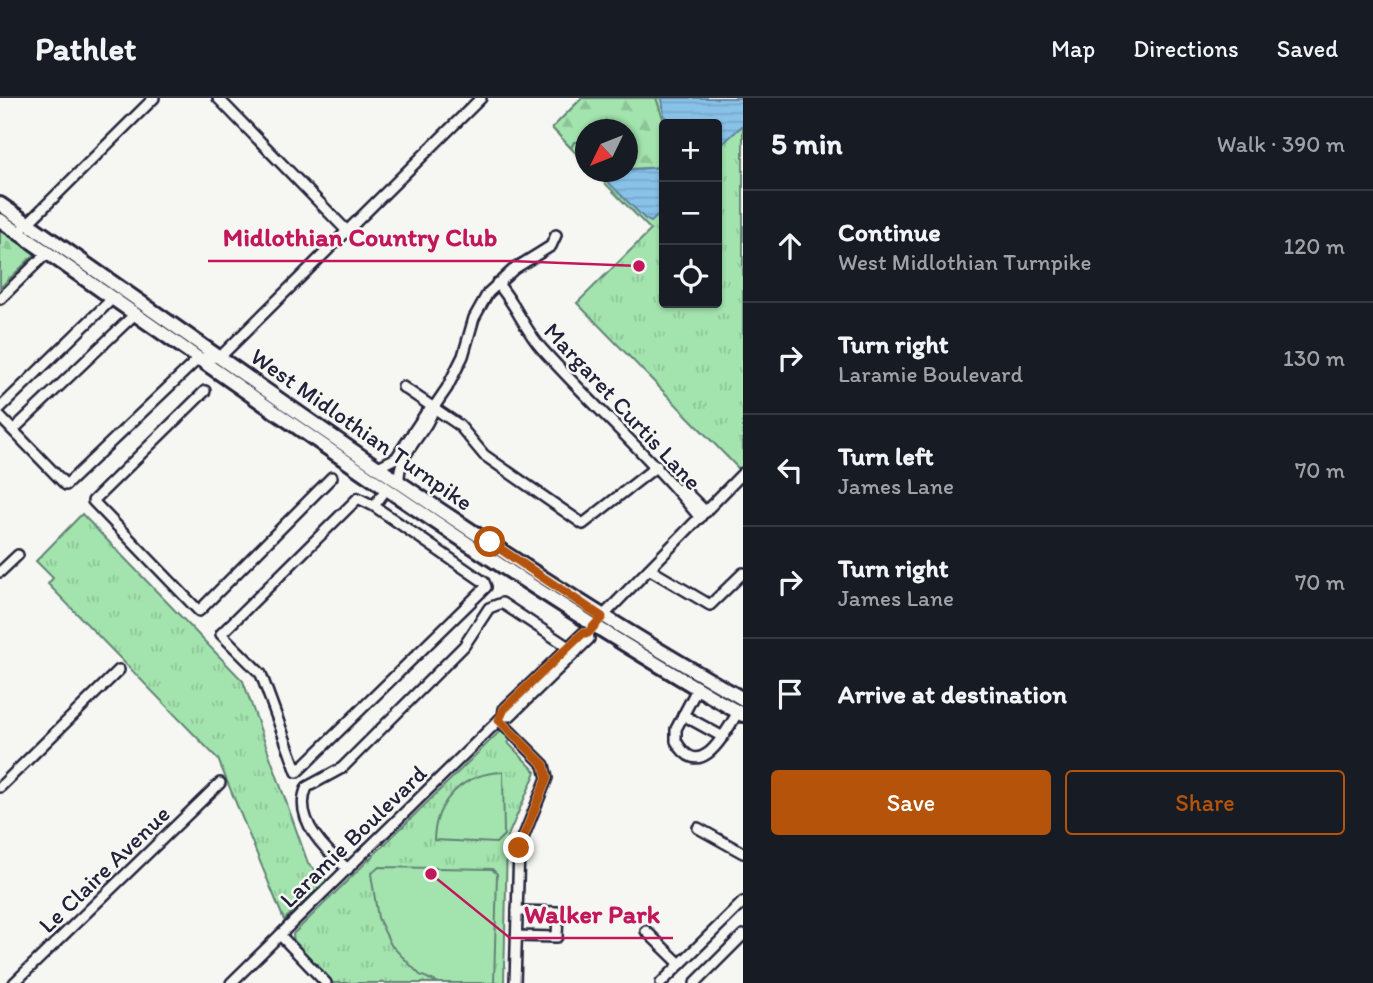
<!DOCTYPE html>
<html lang="en">
<head>
<meta charset="utf-8">
<style>
  body { margin:0; font-family:Itim,sans-serif; background:#242831; color:#f1f3f6 }
  .controls { position:absolute; right:21px; top:21px; display:grid; overflow:hidden; border-radius:7px; box-shadow:0 2px 5px #0004 }
  .controls button { width:63px; height:63px; display:grid; place-items:center; padding:0; border:0; border-bottom:2px solid #363941; background:#171b24; color:#f1f3f6; font:35px sans-serif }
  .compass { position:absolute; left:575px; top:21px; width:63px; height:63px; border-radius:50%; background:#171b24; box-shadow:0 2px 5px #0004; rotate:227deg }
  .stop { position:absolute; width:21px; height:21px; margin:-16px; border:5px solid #b45309; border-radius:50%; background:#fff }
  .stop.end { background:#b45309; border-color:#fff; box-shadow:0 2px 7px #0008 }
  .list { margin:0; padding:0; list-style:none }
  h2 { display:flex; justify-content:space-between; align-items:center; height:91px; margin:0; padding:0 28px; font-size:30px }
  h2 small { font-size:23px; font-weight:400; color:#9ea1a6 }
  .list li { display:grid; grid-template-columns:46px 1fr auto; gap:21px; align-items:center; box-sizing:border-box; height:112px; padding:0 28px; border-top:2px solid #363941 }
  .list b { display:block; font-size:26px; white-space:nowrap }
  .list p { margin:0; font-size:23px; white-space:nowrap; color:#9ea1a6 }
  .list em { font-size:23px; font-style:normal; color:#9ea1a6 }
  .actions { display:flex; gap:14px; padding:21px 28px }
  .actions a { flex:1; padding:16px 0; border:2px solid #b45309; border-radius:7px; text-align:center; font-size:24px; color:#b45309 }
  .actions .main { background:#b45309; color:#fff }
  .icon { flex:none; width:38px; height:38px; fill:none; stroke:currentColor; stroke-width:2; stroke-linecap:round; stroke-linejoin:round }
  .map { position:relative; flex:none; width:743px; height:885px; overflow:hidden }
  header { display:flex; align-items:center; gap:42px; box-sizing:border-box; height:98px; padding:0 35px; background:#171b24; border-bottom:2px solid #363941 }
  header strong { font-size:33px }
  nav { display:flex; gap:38px; margin-inline-start:auto; font-size:24px }
  main { display:flex }
  aside { flex:1; background:#171b24 }
  .map>svg:first-child { display:block }
</style>
</head>
<body>
<header>
<strong>Pathlet</strong>
<nav><a>Map</a><a>Directions</a><a>Saved</a></nav>
</header>
<main>
<div class="map">
<svg width="743" height="885" viewBox="0 0 743 885">
  <defs>
    <pattern id="grass-tufts" width="24" height="20" patternUnits="userSpaceOnUse" patternTransform="scale(1.75)"><rect width="24" height="20" fill="#a3e4ae"/><path d="M3 7l-1-3M5 7V3M7 7l1-3M15 17l-1-3M17 17v-4M19 17l1-3" fill="none" stroke="#8cc397"/></pattern>
    <pattern id="forest-firs" width="22" height="20" patternUnits="userSpaceOnUse" patternTransform="scale(1.75)"><rect width="22" height="20" fill="#a3e4ae"/><path d="M5 1l3.5 6h-7zM16 11l3.5 6h-7z" fill="#8cc397"/></pattern>
    <pattern id="water-rules" width="6" height="5" patternUnits="userSpaceOnUse" patternTransform="scale(1.75)"><rect width="6" height="5" fill="#89c2e8"/><path d="M0 2.5h6" fill="none" stroke="#76a6c8"/></pattern>
  </defs>
  <rect width="100%" height="100%" fill="#f6f6f2"/>
  <filter id="ink" filterUnits="userSpaceOnUse"><feTurbulence type="fractalNoise" baseFrequency=".0143" numOctaves="2"/><feDisplacementMap in="SourceGraphic" scale="14" xChannelSelector="R" yChannelSelector="G"/><feConvolveMatrix kernelMatrix="1 2 1 2 8 2 1 2 1" color-interpolation-filters="sRGB"/></filter>
  <g filter="url(#ink)">
    <g fill="url(#grass-tufts)" stroke="#628374" stroke-width="2" fill-rule="evenodd">
      <path d="M 582,0 L 743,0 L 743,369 L 740,372 L 577,205 L 651,132 L 594,74 L 628,74 L 628,32 L 586,32 L 585,65 L 552,30 ZM 664,26 L 717,26 L 717,205 L 664,205 Z"/>
      <path d="M 82,416 L 243,583 L 308,765 L 327,783 L 284,822 L 218,661 L 48,486 L 53,480 L 36,463 Z"/>
      <path d="M 501,632 L 512,640 L 508,645 L 536,674 L 507,740 L 504,885 L 333,885 L 294,845 L 293,836 Z"/>
    </g>
    <g fill="url(#forest-firs)" stroke="#628374" stroke-width="2">
      <path d="M 582,0 L 656,0 L 665,26 L 664,69 L 628,71 L 628,32 L 586,32 L 585,51 L 579,44 L 574,44 L 571,50 L 552,30 Z"/>
      <path d="M 0,130 L 36,155 L 0,190 Z"/>
    </g>
    <g fill="#a3e4ae" stroke="#628374" stroke-width="2">
      <path d="M 503,674 L 504,737 L 496,745 L 434,742 C 435,703 463,675 503,674 Z"/>
      <path d="M 379,769 L 492,771 L 497,776 L 494,885 L 439,885 L 420,877 L 391,847 L 378,820 L 371,776 Z"/>
    </g>
    <g fill="url(#water-rules)" stroke="#6082a3" stroke-width="2">
      <path d="M 662,0 L 743,0 L 743,27 L 717,51 L 717,26 L 670,26 L 664,17 Z"/>
      <path d="M 664,69 L 664,112 L 651,124 L 645,121 L 598,74 Z"/>
    </g>
    <g fill="none" stroke-linecap="round" stroke-linejoin="round">
      <defs>
        <g id="minor">
          <path d="M 218,0 L 347,133"/>
          <path d="M 18,135 L 154,0"/>
          <path d="M 497,185 C 516,206 524,231 542,251 C 594,309 652,360 700,420"/>
          <path d="M 0,201 L 47,155"/>
          <path d="M 403,289 L 459,327 L 484,357 L 583,426 L 657,368"/>
          <path d="M 205,293 L 93,403 L 199,513 L 332,379"/>
          <path d="M 0,310 L 113,200"/>
          <path d="M 0,319 L 66,387 L 199,260 L 220,259 L 481,0"/>
          <path d="M 13,332 L 135,216"/>
          <path d="M 380,368 L 396,360 L 426,315 L 434,309 L 447,290 L 463,258 L 474,220 L 488,195 L 514,171 L 551,148 L 556,137"/>
          <path d="M 399,382 C 398,353 427,336 434,309"/>
          <path d="M 682,390 L 706,414"/>
          <path d="M 374,408 L 484,484 L 486,489 L 297,674 L 261,576 L 221,536 L 358,400 L 374,408 L 387,390"/>
          <path d="M 649,471 L 710,507 L 743,475"/>
          <path d="M 0,474 L 18,457"/>
          <path d="M 697,591 L 676,631 L 676,643 C 700,686 725,635 738,614"/>
          <path d="M 683,617 L 723,639"/>
          <path d="M 503,618 L 510,618 L 589,541 L 588,535 L 602,519 L 743,375"/>
          <path d="M 499,622 L 544,667 L 547,680 L 519,750 L 515,885"/>
          <path d="M 0,689 L 119,572"/>
          <path d="M 698,730 L 743,755"/>
          <path d="M 348,771 C 326,753 292,721 307,689 L 342,670 L 464,548 L 489,510 L 502,505 L 576,554"/>
          <path d="M 646,833 L 680,866"/>
          <path d="M 280,837 L 326,885"/>
          <path d="M 516,838 L 557,839 L 558,814 L 517,813"/>
          <path d="M 14,885 L 220,685"/>
          <path d="M 231,885 L 503,618 L 504,611 L 583,535 L 588,535"/>
          <path d="M 661,885 L 743,804"/>
          <path d="M 695,885 L 743,837"/>
        </g>
        <g id="secondary">
          <path d="M 0,106 C 245,275 484,454 743,601"/>
          <path d="M 0,122 C 245,291 485,469 743,617"/>
        </g>
      </defs>
      <use href="#minor" stroke="#22223b" stroke-width="14"/>
      <use href="#secondary" stroke="#22223b" stroke-width="18"/>
      <use href="#minor" stroke="#f6f6f2" stroke-width="9"/>
      <use href="#secondary" stroke="#f6f6f2" stroke-width="12"/>
    </g>
  </g>
  <g fill="none" stroke-linecap="round" stroke-linejoin="round" filter="url(#ink)">
    <path stroke="#b45309" stroke-width="9" d="M 490,444 L 602,519 L 588,535 L 583,535 L 504,611 L 499,622 L 544,667 L 547,680 L 519,750"/>
  </g>
  <g text-anchor="middle" dominant-baseline="central" stroke-width="5" stroke-linejoin="round" paint-order="stroke">
    <g font-size="24" fill="#22223b" stroke="#f6f6f2">
      <text transform="translate(623 308) rotate(47)">Margaret Curtis Lane</text>
      <text transform="translate(362 331) rotate(35)">West Midlothian Turnpike</text>
      <text transform="translate(353 738) rotate(-44)">Laramie Boulevard</text>
      <text transform="translate(104 771) rotate(-44)">Le Claire Avenue</text>
    </g>
  </g>
  <path fill="none" stroke="#c2185b" stroke-width="2.5" d="M639 168L511 163H208M431 776L510 840H673"/>
  <g fill="#c2185b" stroke="#f6f6f2" stroke-width="2.5">
    <circle cx="639" cy="168" r="7"/>
    <circle cx="431" cy="776" r="7"/>
  </g>
  <g font-size="26" text-anchor="middle" font-weight="bold" fill="#c2185b" stroke="#f6f6f2" stroke-width="5" stroke-linejoin="round" paint-order="stroke">
    <text x="360" y="148">Midlothian Country Club</text>
    <text x="592" y="825">Walker Park</text>
  </g>
</svg>
<div class="controls">
<button>+</button>
<button>−</button>
<button><svg class="icon" aria-label="locate" viewBox="0 0 24 24"><circle cx="12" cy="12" r="6"/><path d="M12 2v4M12 18v4M2 12h4M18 12h4"/></svg></button>
</div>
<svg class="compass" viewBox="-18 -18 36 36"><path d="M0-13l5 13h-10z" fill="#e53935"/><path d="M0 13l5-13h-10z" fill="#9ea1a6"/></svg>
<div class="stop" style="left:490px;top:444px"></div>
<div class="stop end" style="left:519px;top:750px"></div>
</div>
<aside>
<h2>5 min<small>Walk · 390 m</small></h2>
<ul class="list">
<li><svg class="icon" aria-label="ahead" viewBox="0 0 24 24"><path d="M12 20V5M6 11l6-6 6 6"/></svg><div><b>Continue</b><p>West Midlothian Turnpike</p></div><em>120 m</em></li>
<li><svg class="icon" aria-label="right" viewBox="0 0 24 24"><path d="M7 20v-9h11M14 6l5 5-5 5"/></svg><div><b>Turn right</b><p>Laramie Boulevard</p></div><em>130 m</em></li>
<li><svg class="icon" aria-label="left" viewBox="0 0 24 24"><path d="M17 20v-9H6M10 6l-5 5 5 5"/></svg><div><b>Turn left</b><p>James Lane</p></div><em>70 m</em></li>
<li><svg class="icon" aria-label="right" viewBox="0 0 24 24"><path d="M7 20v-9h11M14 6l5 5-5 5"/></svg><div><b>Turn right</b><p>James Lane</p></div><em>70 m</em></li>
<li><svg class="icon" aria-label="arrive" viewBox="0 0 24 24"><path d="M6 21V4h12l-3 4 3 4H6"/></svg><div><b>Arrive at destination</b></div></li>
</ul>
<div class="actions"><a class="main">Save</a><a>Share</a></div>
</aside>
</main>
</body>
</html>
